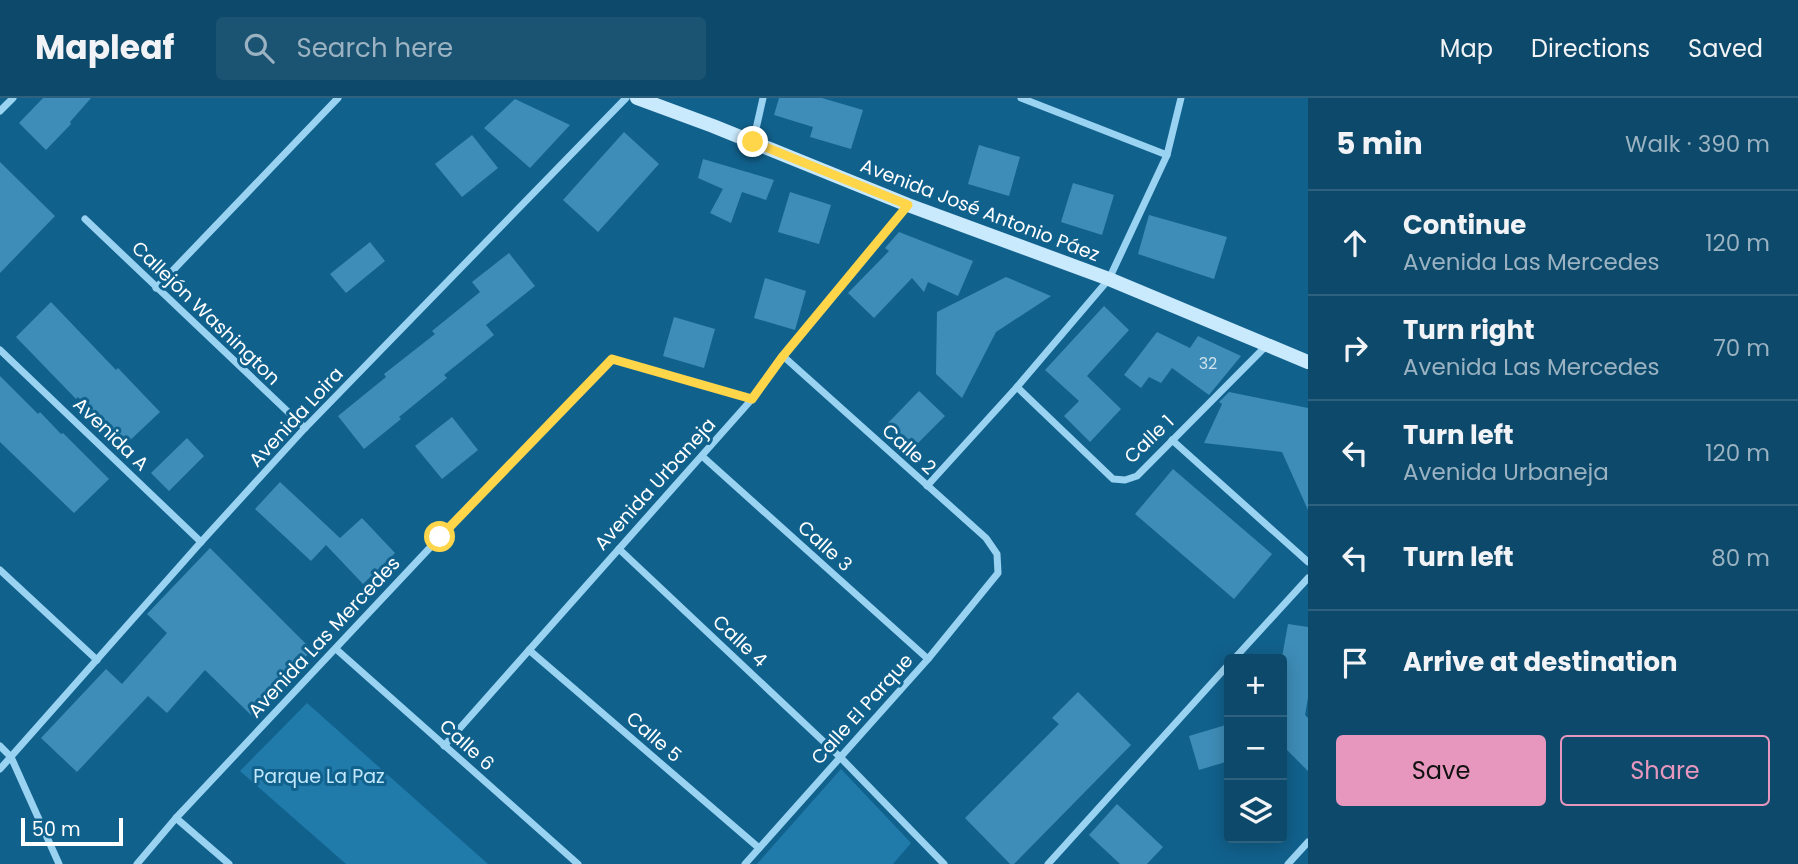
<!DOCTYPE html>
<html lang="en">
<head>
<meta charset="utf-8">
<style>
  body { margin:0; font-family:Poppins,sans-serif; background:#1b5372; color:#f1f3f6 }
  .controls { position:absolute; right:21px; bottom:21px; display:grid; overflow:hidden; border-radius:7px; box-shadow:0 4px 18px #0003 }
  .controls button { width:63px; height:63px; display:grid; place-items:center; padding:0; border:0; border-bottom:2px solid #2d617e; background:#0d496a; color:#f1f3f6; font:35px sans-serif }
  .scale { position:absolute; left:21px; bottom:18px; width:102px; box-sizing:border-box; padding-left:7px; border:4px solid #fff; border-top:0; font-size:19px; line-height:24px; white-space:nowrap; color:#fff; -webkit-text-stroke:5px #11618d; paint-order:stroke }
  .stop { position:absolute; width:21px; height:21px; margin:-16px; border:5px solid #ffd54a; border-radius:50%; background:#fff }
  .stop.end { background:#ffd54a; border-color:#fff; box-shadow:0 2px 7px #0008 }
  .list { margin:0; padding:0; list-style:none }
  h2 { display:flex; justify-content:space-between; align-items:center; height:91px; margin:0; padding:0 28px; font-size:30px }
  h2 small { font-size:23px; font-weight:400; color:#9ab2c1 }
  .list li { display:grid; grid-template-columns:46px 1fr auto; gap:21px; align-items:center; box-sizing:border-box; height:105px; padding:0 28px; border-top:2px solid #2d617e }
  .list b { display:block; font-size:26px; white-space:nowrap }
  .list p { margin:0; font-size:23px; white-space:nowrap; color:#9ab2c1 }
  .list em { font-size:23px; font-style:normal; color:#9ab2c1 }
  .actions { display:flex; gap:14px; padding:21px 28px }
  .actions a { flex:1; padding:16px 0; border:2px solid #e797bd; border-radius:7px; text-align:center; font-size:24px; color:#e797bd }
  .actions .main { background:#e797bd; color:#111 }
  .icon { flex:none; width:38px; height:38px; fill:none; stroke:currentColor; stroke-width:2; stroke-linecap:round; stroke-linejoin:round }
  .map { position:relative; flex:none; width:1308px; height:766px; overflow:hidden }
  header { display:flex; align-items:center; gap:42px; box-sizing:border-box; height:98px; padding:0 35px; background:#0d496a; border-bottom:2px solid #2d617e }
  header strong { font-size:33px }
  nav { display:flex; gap:38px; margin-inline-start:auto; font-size:24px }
  .search { width:490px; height:63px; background:#1b5372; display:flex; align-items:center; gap:18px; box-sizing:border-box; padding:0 24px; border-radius:7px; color:#9ab2c1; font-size:26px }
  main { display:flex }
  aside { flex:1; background:#0d496a }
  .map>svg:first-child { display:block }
</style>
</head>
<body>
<header>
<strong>Mapleaf</strong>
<div class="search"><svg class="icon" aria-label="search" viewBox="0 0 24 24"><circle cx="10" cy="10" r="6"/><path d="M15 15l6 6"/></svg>Search here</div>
<nav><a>Map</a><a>Directions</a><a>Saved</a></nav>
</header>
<main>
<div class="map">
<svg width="1308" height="766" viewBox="0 0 1308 766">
  <rect width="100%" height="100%" fill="#11618d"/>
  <g fill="#207bab">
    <path d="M 307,605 L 488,766 L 346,766 L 240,673 Z"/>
    <path d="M 841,671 L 911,745 L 893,766 L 757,766 Z"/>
  </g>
  <g fill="#3e8db8">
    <path d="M 43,0 L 91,0 L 70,24 L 71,26 L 46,52 L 19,25 Z"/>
    <path d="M 779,0 L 822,0 L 863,12 L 851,51 L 810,39 L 813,29 L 774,17 Z"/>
    <path d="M 515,1 L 570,27 L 530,70 L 484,30 Z"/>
    <path d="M 624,34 L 659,66 L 598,134 L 563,102 Z"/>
    <path d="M 472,37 L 498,70 L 462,99 L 435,66 Z"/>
    <path d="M 979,47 L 1020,59 L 1009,98 L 968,86 Z"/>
    <path d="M 703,61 L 774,82 L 766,102 L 742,94 L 731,125 L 710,115 L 723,91 L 698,80 Z"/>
    <path d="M 0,64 L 55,118 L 0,175 Z"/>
    <path d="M 1073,85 L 1114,97 L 1102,137 L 1061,124 Z"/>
    <path d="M 790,94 L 831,107 L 819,146 L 778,134 Z"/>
    <path d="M 1149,117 L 1227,139 L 1214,181 L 1138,156 Z"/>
    <path d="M 899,134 L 973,163 L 958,198 L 928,184 L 924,194 L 912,180 L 874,220 L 848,195 L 889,153 L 885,150 Z"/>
    <path d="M 370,144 L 385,163 L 346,195 L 330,176 Z"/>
    <path d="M 509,155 L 535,188 L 486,227 L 494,237 L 444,277 L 447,280 L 399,319 L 401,321 L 364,351 L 338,318 L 386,279 L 384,276 L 435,236 L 432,233 L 480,194 L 472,184 Z"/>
    <path d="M 1006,179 L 1051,198 L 996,234 L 962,300 L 936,276 L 937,214 Z"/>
    <path d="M 765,180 L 806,193 L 795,232 L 754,220 Z"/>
    <path d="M 51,204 L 116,272 L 118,270 L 160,314 L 124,348 L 78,299 L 76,301 L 16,239 Z"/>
    <path d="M 1104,208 L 1129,232 L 1087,278 L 1121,311 L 1090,344 L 1064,318 L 1079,303 L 1045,272 Z"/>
    <path d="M 674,219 L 715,231 L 704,270 L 663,258 Z"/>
    <path d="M 1157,234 L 1190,250 L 1198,238 L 1241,258 L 1209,297 L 1172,270 L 1161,285 L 1149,279 L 1141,290 L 1124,277 Z"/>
    <path d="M 0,278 L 38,316 L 40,314 L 61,336 L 63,335 L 109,381 L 74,415 L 0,344 Z"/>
    <path d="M 919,293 L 945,318 L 913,350 L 888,325 Z"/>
    <path d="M 1229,294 L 1308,310 L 1308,412 L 1282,354 L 1204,345 L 1222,306 L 1219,304 Z"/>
    <path d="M 452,319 L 478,352 L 442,381 L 415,348 Z"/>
    <path d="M 187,340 L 204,358 L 169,393 L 151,375 Z"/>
    <path d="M 1173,371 L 1272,456 L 1234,501 L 1135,416 Z"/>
    <path d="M 280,384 L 340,440 L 362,420 L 395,455 L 363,486 L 326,447 L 311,463 L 255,411 Z"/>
    <path d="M 210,450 L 312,552 L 251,617 L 205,572 L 167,615 L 148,598 L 77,674 L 41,640 L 106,571 L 122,586 L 167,535 L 147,516 Z"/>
    <path d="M 1288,526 L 1308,529 L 1308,600 L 1305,617 L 1308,620 L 1308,673 L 1282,647 L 1282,559 Z"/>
    <path d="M 1078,594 L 1131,647 L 1014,766 L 1010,766 L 965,720 L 1059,626 L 1052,620 Z"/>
    <path d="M 1229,626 L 1229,663 L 1199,672 L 1189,638 Z"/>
    <path d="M 1117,706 L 1163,749 L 1147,766 L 1120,766 L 1089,737 Z"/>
  </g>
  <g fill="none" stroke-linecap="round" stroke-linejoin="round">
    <g stroke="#9ad3f2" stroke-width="7">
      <path d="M 1021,0 L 1167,57"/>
      <path d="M 0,13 L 13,0"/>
      <path d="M 753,44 L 763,0"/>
      <path d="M 85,121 L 305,330"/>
      <path d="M 156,190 L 338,0"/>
      <path d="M 0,252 L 201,444"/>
      <path d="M 1017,289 L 1113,381 L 1125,382 L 1137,378 L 1266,248"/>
      <path d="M 1172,342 L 1308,464"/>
      <path d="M 702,358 L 928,561"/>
      <path d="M 927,388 L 1017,289 L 1109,181 L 1167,57 L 1181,0"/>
      <path d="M 619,451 L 840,659 L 944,766"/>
      <path d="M 0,472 L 97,562"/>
      <path d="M 336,551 L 578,766"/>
      <path d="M 529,552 L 759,750"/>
      <path d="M 1234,561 L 1308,480"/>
      <path d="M 0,648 L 11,659 L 59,766"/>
      <path d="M 444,648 L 752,301 L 783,258 L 908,107"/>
      <path d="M 0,671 L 201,444 L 305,330 L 626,0"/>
      <path d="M 176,720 L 229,766"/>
      <path d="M 137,766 L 176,720 L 440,439 L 612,261 L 752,301"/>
      <path d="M 745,766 L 928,561 L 998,475 L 997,456 L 986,440 L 783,258"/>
      <path d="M 1048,766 L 1229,566"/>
      <path d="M 1288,766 L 1308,744"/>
    </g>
    <path stroke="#c9e9fc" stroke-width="14" d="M 637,0 L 713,28 L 908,107 L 1109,181 L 1308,264"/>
  </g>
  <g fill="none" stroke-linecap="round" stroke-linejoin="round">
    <path stroke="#ffd54a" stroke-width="9" d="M 440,439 L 612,261 L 752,301 L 783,258 L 908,107 L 753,44"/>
  </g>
  <g text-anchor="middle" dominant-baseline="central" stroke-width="6" stroke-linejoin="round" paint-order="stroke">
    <g font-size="16" fill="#cfe2ed">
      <text x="1208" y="265">32</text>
    </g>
    <g font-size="19" fill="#fff" stroke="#11618d">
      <text transform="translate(980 112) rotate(21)">Avenida José Antonio Páez</text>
      <text transform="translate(206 215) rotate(44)">Callejón Washington</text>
      <text transform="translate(296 319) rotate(-47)">Avenida Loira</text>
      <text transform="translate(111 336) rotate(44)">Avenida A</text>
      <text transform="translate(1149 341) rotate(-44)">Calle 1</text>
      <text transform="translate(909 351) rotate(42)">Calle 2</text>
      <text transform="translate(655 386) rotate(-48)">Avenida Urbaneja</text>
      <text transform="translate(825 448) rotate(42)">Calle 3</text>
      <text transform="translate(324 539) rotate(-47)">Avenida Las Mercedes</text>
      <text transform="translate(740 543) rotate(43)">Calle 4</text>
      <text transform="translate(862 611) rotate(-48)">Calle El Parque</text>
      <text transform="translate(654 639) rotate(41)">Calle 5</text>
      <text transform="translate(467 647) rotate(42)">Calle 6</text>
    </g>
    <g font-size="19" fill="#c1e8fd" stroke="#11618d">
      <text x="319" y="678">Parque La Paz</text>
    </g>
  </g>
</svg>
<div class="controls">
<button>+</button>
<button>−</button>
<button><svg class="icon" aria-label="layers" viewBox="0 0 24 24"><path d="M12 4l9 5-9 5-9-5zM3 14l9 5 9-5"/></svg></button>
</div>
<div class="scale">50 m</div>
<div class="stop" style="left:440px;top:439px"></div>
<div class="stop end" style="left:753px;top:44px"></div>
</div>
<aside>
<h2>5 min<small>Walk · 390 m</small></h2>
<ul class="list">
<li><svg class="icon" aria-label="ahead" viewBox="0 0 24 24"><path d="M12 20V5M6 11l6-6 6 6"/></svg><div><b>Continue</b><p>Avenida Las Mercedes</p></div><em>120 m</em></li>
<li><svg class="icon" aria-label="right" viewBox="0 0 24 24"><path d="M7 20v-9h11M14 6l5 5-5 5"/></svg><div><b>Turn right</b><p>Avenida Las Mercedes</p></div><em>70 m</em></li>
<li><svg class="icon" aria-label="left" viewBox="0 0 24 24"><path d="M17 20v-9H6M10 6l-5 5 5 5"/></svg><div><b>Turn left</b><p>Avenida Urbaneja</p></div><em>120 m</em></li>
<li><svg class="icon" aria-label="left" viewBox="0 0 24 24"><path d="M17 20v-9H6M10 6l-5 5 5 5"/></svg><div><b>Turn left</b></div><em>80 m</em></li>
<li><svg class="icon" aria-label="arrive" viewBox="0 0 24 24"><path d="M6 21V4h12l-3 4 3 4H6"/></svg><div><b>Arrive at destination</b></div></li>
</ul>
<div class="actions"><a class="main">Save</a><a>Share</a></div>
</aside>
</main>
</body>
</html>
